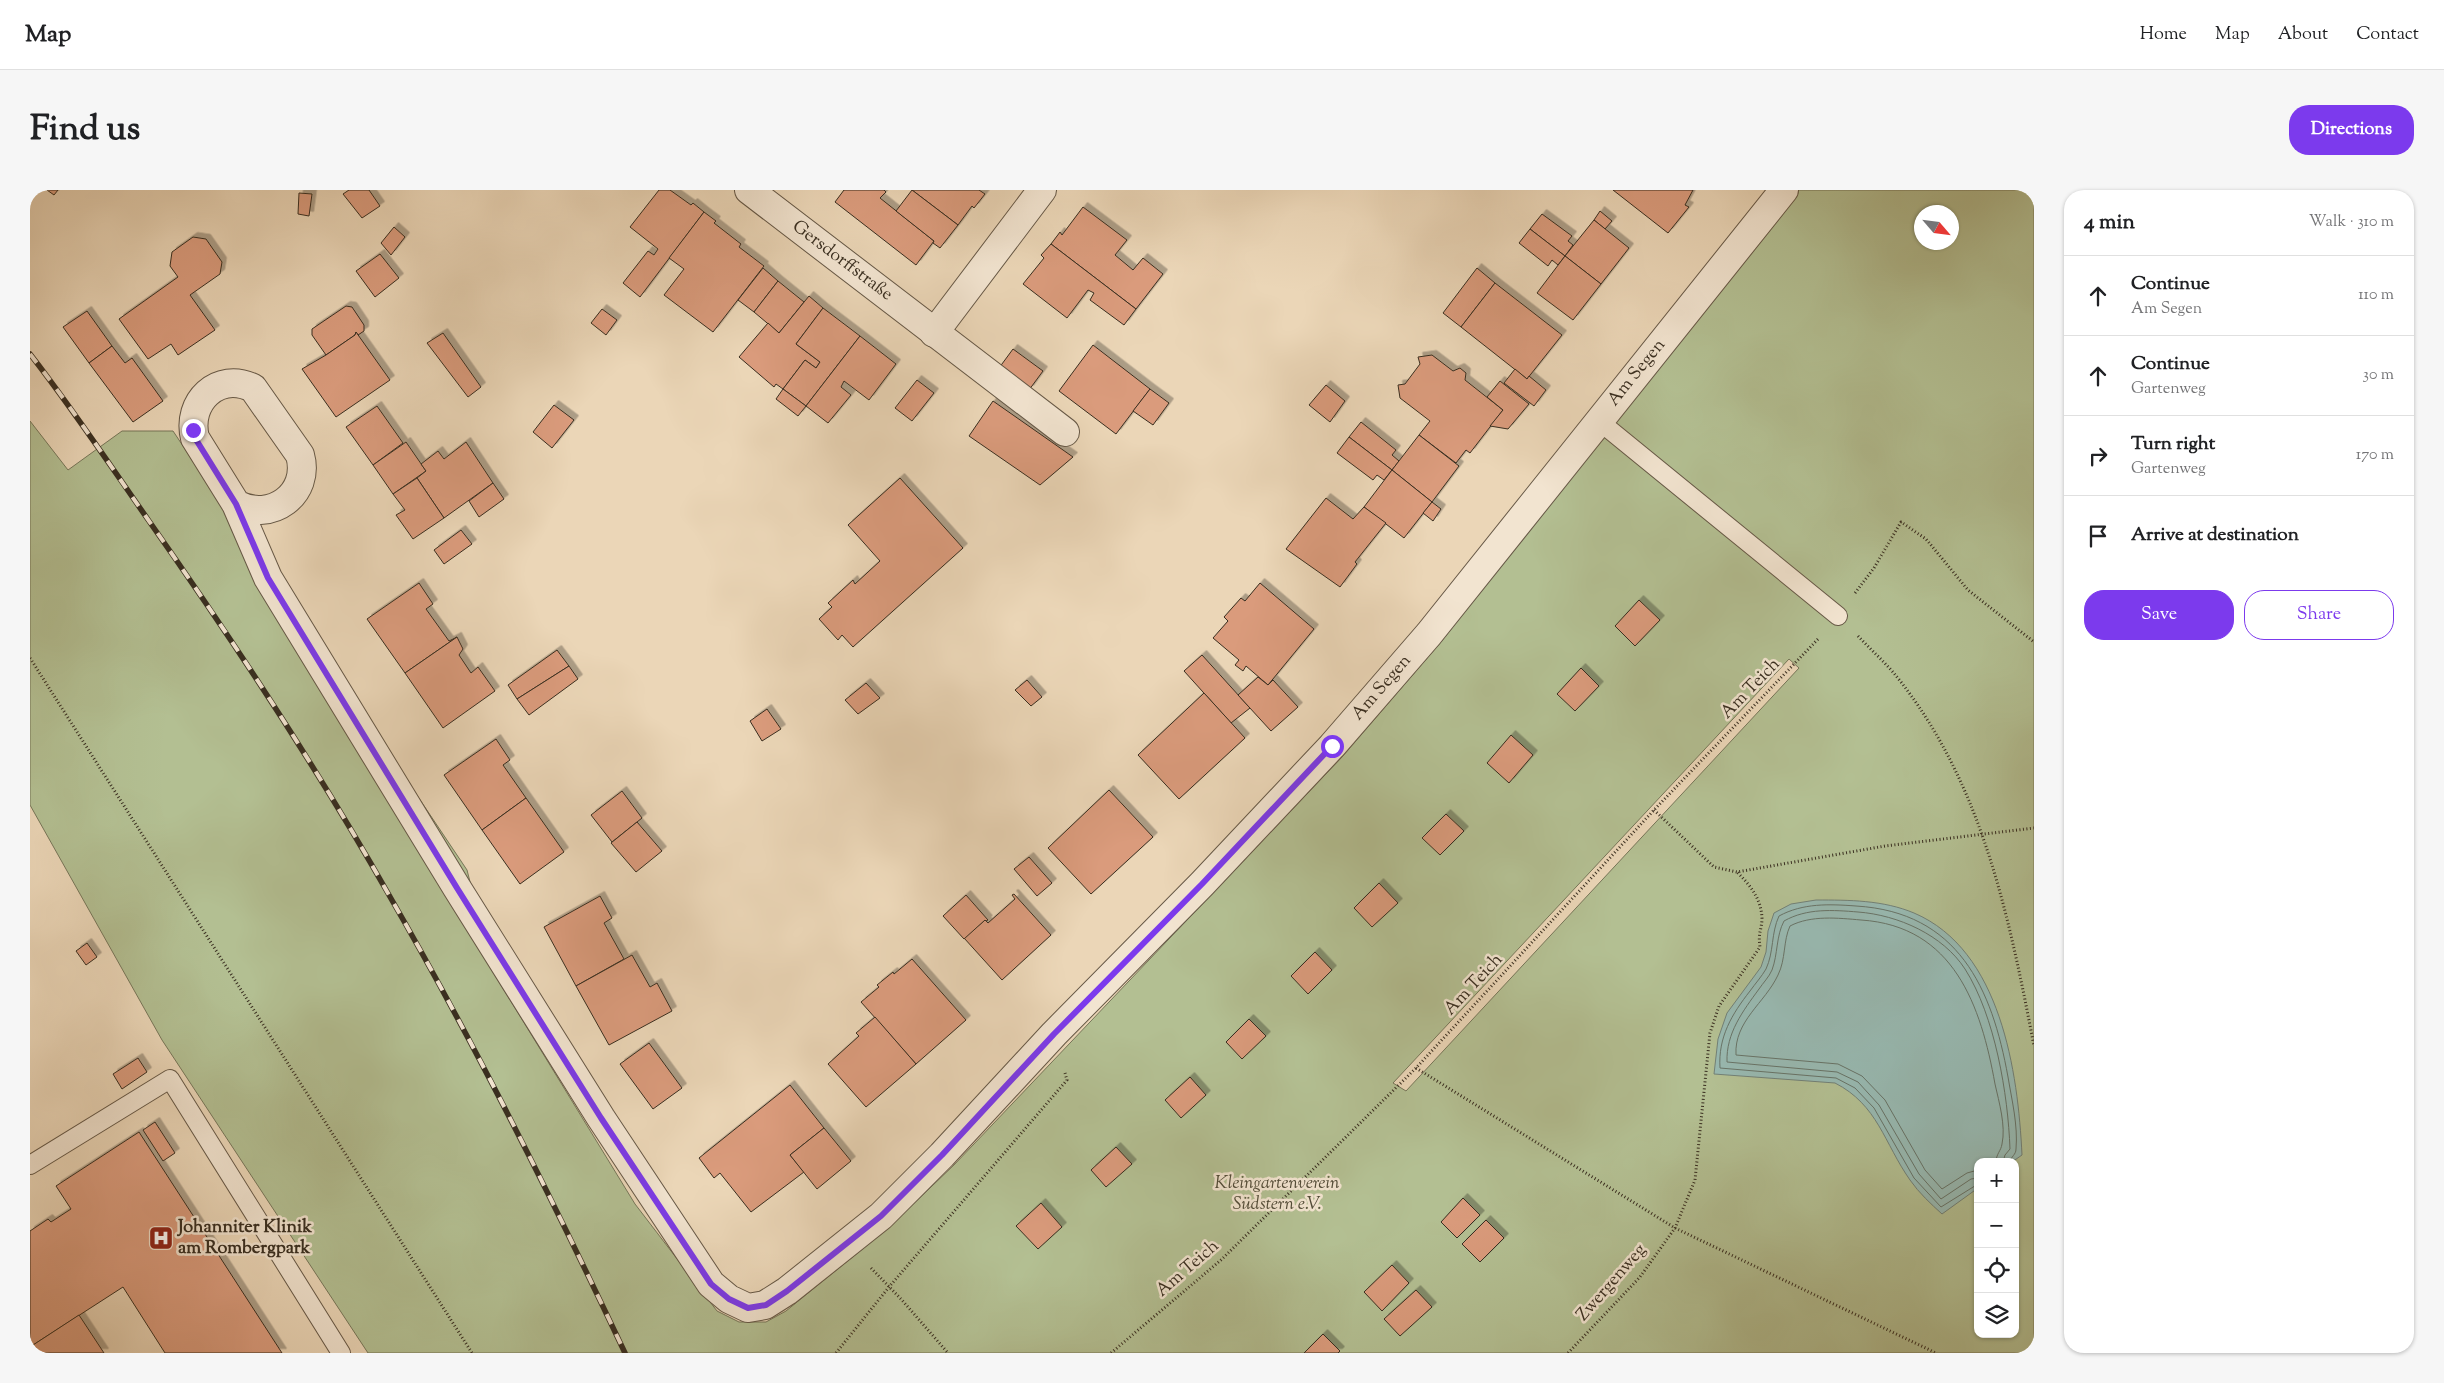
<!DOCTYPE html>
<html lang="en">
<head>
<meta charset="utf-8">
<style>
  body { margin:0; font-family:"Sorts Mill Goudy",serif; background:#f6f6f6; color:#202124 }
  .controls { position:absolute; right:15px; bottom:15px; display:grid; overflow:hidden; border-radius:10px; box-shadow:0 1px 4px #0004 }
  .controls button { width:45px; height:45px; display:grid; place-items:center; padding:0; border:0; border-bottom:1px solid #e0e0e0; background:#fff; color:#202124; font:25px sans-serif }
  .compass { position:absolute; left:1884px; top:15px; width:45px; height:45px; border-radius:50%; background:#fff; box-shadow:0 1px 4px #0004; rotate:118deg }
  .stop { position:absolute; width:15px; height:15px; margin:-11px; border:4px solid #7c3aed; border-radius:50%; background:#fff }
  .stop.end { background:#7c3aed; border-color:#fff; box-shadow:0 1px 5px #0008 }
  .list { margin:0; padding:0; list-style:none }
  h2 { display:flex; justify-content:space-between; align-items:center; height:65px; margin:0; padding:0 20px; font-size:21px }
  h2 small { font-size:16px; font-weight:400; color:#757577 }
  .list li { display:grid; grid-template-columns:32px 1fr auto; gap:15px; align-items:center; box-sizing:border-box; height:80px; padding:0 20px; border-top:1px solid #e0e0e0 }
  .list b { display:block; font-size:19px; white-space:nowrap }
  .list p { margin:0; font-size:16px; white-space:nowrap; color:#757577 }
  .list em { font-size:16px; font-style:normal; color:#757577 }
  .actions { display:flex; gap:10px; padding:15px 20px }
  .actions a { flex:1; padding:11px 0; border:1px solid #7c3aed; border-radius:20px; text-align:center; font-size:18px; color:#7c3aed }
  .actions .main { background:#7c3aed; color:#fff }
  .icon { flex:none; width:28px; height:28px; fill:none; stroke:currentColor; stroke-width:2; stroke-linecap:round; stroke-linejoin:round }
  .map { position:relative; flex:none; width:2004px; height:1163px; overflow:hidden; border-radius:20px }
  header { display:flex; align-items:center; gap:30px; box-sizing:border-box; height:70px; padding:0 25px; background:#fff; border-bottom:1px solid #e0e0e0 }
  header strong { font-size:24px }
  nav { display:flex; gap:28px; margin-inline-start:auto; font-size:18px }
  .intro { display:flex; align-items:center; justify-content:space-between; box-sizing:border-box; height:120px; padding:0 30px }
  h1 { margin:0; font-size:35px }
  .button { padding:12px 22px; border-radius:20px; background:#7c3aed; color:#fff; font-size:18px; font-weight:700 }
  main { display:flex; gap:30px; padding:0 30px }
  aside { flex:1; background:#fff; border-radius:20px; box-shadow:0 1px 4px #0004 }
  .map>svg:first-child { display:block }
</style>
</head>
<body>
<header>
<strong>Map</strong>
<nav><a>Home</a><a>Map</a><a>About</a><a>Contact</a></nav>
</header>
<div class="intro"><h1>Find us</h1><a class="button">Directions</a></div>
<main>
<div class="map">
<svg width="2004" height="1163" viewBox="0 0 2004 1163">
  <defs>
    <filter id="shadow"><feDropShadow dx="4.5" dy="-4.5" stdDeviation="0" flood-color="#0004"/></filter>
  </defs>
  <rect width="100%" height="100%" fill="#ebd6b7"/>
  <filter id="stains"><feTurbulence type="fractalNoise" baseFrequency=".004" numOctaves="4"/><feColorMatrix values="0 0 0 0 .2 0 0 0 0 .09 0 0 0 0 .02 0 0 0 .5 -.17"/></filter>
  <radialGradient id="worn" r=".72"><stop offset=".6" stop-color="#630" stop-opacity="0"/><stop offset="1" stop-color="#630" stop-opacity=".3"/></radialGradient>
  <path fill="#b3bf92" stroke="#767659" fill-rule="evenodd" d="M 1765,0 L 2004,0 L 2004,1163 L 338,1163 L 132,850 L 0,615 L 0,231 L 38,280 L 92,241 L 143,241 L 437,680 L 463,782 L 605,1014 L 687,1121 L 709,1132 L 736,1132 L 756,1121 L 857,1039 L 924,975 L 1313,566 L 1410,453 ZM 1892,22 L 1922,22 L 1922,52 L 1892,52 ZM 1759,469 L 1769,478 L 1376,901 L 1363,893 ZM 1948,972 L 1985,972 L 1985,1144 L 1948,1144 Z"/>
  <path fill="#98b9b1" stroke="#728177" d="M 1786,710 C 1819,710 1853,710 1884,723 C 1971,760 1988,882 1992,965 L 1982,972 L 1948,972 L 1948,998 L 1912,1024 C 1901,1014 1889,1003 1880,990 C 1854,953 1848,915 1805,893 L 1684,884 L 1688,849 L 1697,823 L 1731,777 L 1736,762 L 1738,741 L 1744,723 L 1761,714 Z"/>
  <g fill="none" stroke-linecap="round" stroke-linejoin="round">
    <g stroke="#687468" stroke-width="1">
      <path d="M 1948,980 L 1937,983 L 1912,999 L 1895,980 L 1855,910 L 1832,886 L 1808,874 L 1706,865 C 1704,831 1735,813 1748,785 C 1756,769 1753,751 1760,736 C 1781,725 1808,728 1831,730 C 1924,736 1951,816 1965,894 C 1969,912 1976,936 1972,954 C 1971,961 1966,964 1966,972"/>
      <path d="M 1948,988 L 1941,989 L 1911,1009 L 1889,984 L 1849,915 L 1828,892 L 1807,882 L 1697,872 C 1696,843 1713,821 1729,799 C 1733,793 1739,787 1742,780 C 1748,764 1746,746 1754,731 C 1777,718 1803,720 1828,722 C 1868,725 1913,745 1935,779 C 1965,826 1978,904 1980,959 L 1975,965 L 1973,972"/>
      <path d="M 1948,994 L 1911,1017 L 1884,988 L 1844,918 L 1825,898 L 1806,888 L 1690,878 C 1688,847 1702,824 1720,801 C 1725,794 1732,786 1736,779 C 1744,762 1741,743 1749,726 C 1773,713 1799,714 1826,716 C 1928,722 1962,798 1978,887 C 1982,911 1988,935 1986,959 C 1986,965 1981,966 1980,972"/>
    </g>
  </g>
  <g fill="#da9b7b" stroke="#392e20" filter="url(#shadow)">
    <path d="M 17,0 L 28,0 L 24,5 Z"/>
    <path d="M 319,0 L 339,0 L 350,16 L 332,28 L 313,4 Z"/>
    <path d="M 629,0 L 640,0 L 661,15 L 663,13 L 674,22 L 610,107 L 593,93 L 618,61 L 624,65 L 628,59 L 600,37 Z"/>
    <path d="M 814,0 L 854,0 L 856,2 L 850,8 L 904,51 L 886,75 L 805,12 Z"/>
    <path d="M 882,0 L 949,0 L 955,4 L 944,18 L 942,16 L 928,35 Z"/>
    <path d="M 882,0 L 928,35 L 910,58 L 903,53 L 904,51 L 866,21 Z"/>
    <path d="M 1583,0 L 1663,0 L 1655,15 L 1659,17 L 1638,43 Z"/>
    <path d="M 269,3 L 282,4 L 279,26 L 268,24 Z"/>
    <path d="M 1053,17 L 1097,50 L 1085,65 L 1103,80 L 1113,68 L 1133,84 L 1106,119 L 1021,54 L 1030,42 L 1032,45 Z"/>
    <path d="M 1570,21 L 1582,31 L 1575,39 L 1564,30 Z"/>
    <path d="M 674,22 L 686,31 L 684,33 L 711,54 L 709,57 L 734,76 L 683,142 L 634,105 L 654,79 L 639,68 Z"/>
    <path d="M 1512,24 L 1542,46 L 1538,51 L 1543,55 L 1535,66 L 1500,39 Z"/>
    <path d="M 1564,30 L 1599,58 L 1571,94 L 1535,66 Z"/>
    <path d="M 364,37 L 375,47 L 361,65 L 351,53 Z"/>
    <path d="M 1500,39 L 1535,66 L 1528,75 L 1522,70 L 1518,76 L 1489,53 Z"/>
    <path d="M 163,47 L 176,49 L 192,72 L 190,84 L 160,105 L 185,140 L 148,165 L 141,154 L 118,169 L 89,129 L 148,87 L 140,76 L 142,62 Z"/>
    <path d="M 1021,54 L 1106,119 L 1094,135 L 1060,110 L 1064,103 L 1058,100 L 1037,128 L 993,94 L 1014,68 L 1011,65 Z"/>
    <path d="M 350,64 L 369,88 L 345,107 L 326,81 Z"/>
    <path d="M 1535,66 L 1571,94 L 1543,130 L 1507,103 Z"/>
    <path d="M 733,78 L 748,91 L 724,122 L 708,110 Z"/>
    <path d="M 1447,78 L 1465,93 L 1431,137 L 1413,123 Z"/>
    <path d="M 748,91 L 774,112 L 749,143 L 724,122 Z"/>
    <path d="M 1465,93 L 1532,145 L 1497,189 L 1431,137 Z"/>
    <path d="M 779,106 L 793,118 L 766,154 L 790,172 L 786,178 L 775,170 L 753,199 L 746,194 L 744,197 L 709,167 L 738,133 L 749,143 Z"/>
    <path d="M 316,116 L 322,117 L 334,135 L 334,141 L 328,145 L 326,142 L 325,145 L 296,165 L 282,145 L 282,139 Z"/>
    <path d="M 793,118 L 830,146 L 776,216 L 753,199 L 775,170 L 786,178 L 790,172 L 766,154 Z"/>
    <path d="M 572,119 L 587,130 L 576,145 L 561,133 Z"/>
    <path d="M 57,121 L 82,156 L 59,173 L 33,137 Z"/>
    <path d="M 326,142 L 360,190 L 306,227 L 272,179 L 296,165 L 325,145 Z"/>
    <path d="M 413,143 L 451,197 L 438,207 L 397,153 Z"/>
    <path d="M 830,146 L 866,174 L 839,210 L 814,191 L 811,197 L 821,205 L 798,233 L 776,216 Z"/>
    <path d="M 1063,155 L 1120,199 L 1086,244 L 1029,201 Z"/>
    <path d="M 82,156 L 95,173 L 102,168 L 133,211 L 103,232 L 59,173 Z"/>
    <path d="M 983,159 L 1013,181 L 999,200 L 969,178 Z"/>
    <path d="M 1402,165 L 1423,181 L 1430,178 L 1436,183 L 1435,190 L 1473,220 L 1440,263 L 1436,260 L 1426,273 L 1389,245 L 1400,231 L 1370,208 L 1368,195 L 1375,194 L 1390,174 L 1388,167 Z"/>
    <path d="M 1485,179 L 1497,189 L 1499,186 L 1516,200 L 1504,216 L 1474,193 Z"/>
    <path d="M 887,190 L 904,203 L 882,231 L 865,218 Z"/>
    <path d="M 1470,191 L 1499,214 L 1478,239 L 1460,236 L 1473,220 L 1457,207 Z"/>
    <path d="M 1296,195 L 1315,211 L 1300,232 L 1279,215 Z"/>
    <path d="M 753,199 L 776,216 L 768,226 L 746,209 Z"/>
    <path d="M 1120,199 L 1139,213 L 1123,235 L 1103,221 Z"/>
    <path d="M 963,211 L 1043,267 L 1010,295 L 939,246 Z"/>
    <path d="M 524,215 L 544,230 L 522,258 L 503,242 Z"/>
    <path d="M 347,216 L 373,253 L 343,275 L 316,237 Z"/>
    <path d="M 1331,232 L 1366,260 L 1362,265 L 1369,271 L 1362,280 L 1319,247 Z"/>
    <path d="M 1389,245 L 1429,276 L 1402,312 L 1362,280 Z"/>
    <path d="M 1319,247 L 1362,280 L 1354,290 L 1347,285 L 1343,290 L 1307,263 Z"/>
    <path d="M 376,252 L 396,281 L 363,304 L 343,275 Z"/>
    <path d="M 436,252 L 463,293 L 414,328 L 387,288 L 396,281 L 391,274 L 408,261 L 414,269 Z"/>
    <path d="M 1362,280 L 1402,312 L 1374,348 L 1334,317 Z"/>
    <path d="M 387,288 L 414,328 L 383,349 L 366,325 L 375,320 L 363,304 Z"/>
    <path d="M 870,288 L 933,358 L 823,457 L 812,445 L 808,450 L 789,429 L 802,417 L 798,413 L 823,390 L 825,394 L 850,371 L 818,335 Z"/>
    <path d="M 463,293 L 474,309 L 449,327 L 439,311 Z"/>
    <path d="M 1296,308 L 1323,329 L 1334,317 L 1356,333 L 1325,372 L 1327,374 L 1310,397 L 1256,359 Z"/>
    <path d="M 1402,312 L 1411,319 L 1403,331 L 1393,323 Z"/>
    <path d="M 431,340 L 442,354 L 414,374 L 404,360 Z"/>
    <path d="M 389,393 L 403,414 L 396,419 L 419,451 L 427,447 L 375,483 L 337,429 Z"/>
    <path d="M 1230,393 L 1284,439 L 1238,495 L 1216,476 L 1213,481 L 1205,475 L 1209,470 L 1183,448 L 1198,431 L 1194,427 L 1211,408 L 1215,411 Z"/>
    <path d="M 1609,410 L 1630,430 L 1605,456 L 1585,436 Z"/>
    <path d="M 427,447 L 433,459 L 429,465 L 441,483 L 448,477 L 465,501 L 413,538 L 375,483 Z"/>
    <path d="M 527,460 L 539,476 L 487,509 L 478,495 Z"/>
    <path d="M 1172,465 L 1220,518 L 1201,533 L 1154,481 Z"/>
    <path d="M 539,476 L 548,489 L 499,525 L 487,509 Z"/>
    <path d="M 1551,478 L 1569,496 L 1545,521 L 1527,504 Z"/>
    <path d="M 1228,487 L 1238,495 L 1243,490 L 1268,517 L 1241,541 L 1208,505 Z"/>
    <path d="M 997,490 L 1012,507 L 1001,516 L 985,500 Z"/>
    <path d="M 836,493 L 850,508 L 828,524 L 815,510 Z"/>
    <path d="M 1174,503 L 1215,548 L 1149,609 L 1108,565 Z"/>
    <path d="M 737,519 L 751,539 L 732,551 L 720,531 Z"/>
    <path d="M 1481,545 L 1503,565 L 1479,593 L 1457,573 Z"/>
    <path d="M 466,549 L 480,570 L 473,575 L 496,608 L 452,640 L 414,585 Z"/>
    <path d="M 1079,600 L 1123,647 L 1061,704 L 1018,658 Z"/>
    <path d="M 592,601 L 612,628 L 582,652 L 561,625 Z"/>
    <path d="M 496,608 L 534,662 L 490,694 L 452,640 Z"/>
    <path d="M 1416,624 L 1434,641 L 1410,665 L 1392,648 Z"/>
    <path d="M 607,632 L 632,661 L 606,682 L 581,653 Z"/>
    <path d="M 999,667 L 1022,693 L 1007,706 L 984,679 Z"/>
    <path d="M 1349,693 L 1368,713 L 1342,737 L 1324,718 Z"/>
    <path d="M 984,704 L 1021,745 L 972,790 L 934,748 L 955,730 L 958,733 L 985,709 L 982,705 Z"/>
    <path d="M 936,705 L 958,730 L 956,731 L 955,730 L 934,749 L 913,726 Z"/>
    <path d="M 570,706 L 582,728 L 574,733 L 594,769 L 546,796 L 514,737 Z"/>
    <path d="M 57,753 L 67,767 L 56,775 L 46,761 Z"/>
    <path d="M 1285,762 L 1302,780 L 1278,804 L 1261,786 Z"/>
    <path d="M 602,765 L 620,797 L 627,793 L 642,821 L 579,855 L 546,796 Z"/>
    <path d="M 882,769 L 936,830 L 886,874 L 831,812 L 849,797 L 847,795 L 863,782 L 864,784 Z"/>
    <path d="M 845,827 L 886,874 L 836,917 L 798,874 L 829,846 L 826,843 Z"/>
    <path d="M 1219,829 L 1236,846 L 1212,869 L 1196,852 Z"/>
    <path d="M 619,853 L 652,898 L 623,919 L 590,874 Z"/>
    <path d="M 108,868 L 117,882 L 92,899 L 83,884 Z"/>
    <path d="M 1160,887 L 1176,905 L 1151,928 L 1135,910 Z"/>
    <path d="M 760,895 L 794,938 L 760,965 L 774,982 L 721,1022 L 690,983 L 684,988 L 669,968 Z"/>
    <path d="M 125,932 L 145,963 L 133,971 L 113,940 Z"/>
    <path d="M 794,938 L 821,971 L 787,999 L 760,965 Z"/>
    <path d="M 109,942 L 252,1163 L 135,1163 L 93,1097 L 0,1157 L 0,1041 L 18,1029 L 21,1032 L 41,1019 L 26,996 Z"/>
    <path d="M 1086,957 L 1102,974 L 1076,997 L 1061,980 Z"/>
    <path d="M 1433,1008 L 1450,1025 L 1427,1048 L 1411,1032 Z"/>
    <path d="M 1011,1013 L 1032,1037 L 1008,1059 L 986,1036 Z"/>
    <path d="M 1456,1030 L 1474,1048 L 1450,1072 L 1432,1054 Z"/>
    <path d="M 1362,1075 L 1379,1093 L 1352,1121 L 1334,1102 Z"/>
    <path d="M 1386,1100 L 1402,1117 L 1370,1146 L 1354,1129 Z"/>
    <path d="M 49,1125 L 74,1163 L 0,1163 L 0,1157 Z"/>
    <path d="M 1293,1144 L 1310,1161 L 1308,1163 L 1274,1163 Z"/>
  </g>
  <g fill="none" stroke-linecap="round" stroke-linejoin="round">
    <defs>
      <g id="lane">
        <path d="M 1569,231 L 1808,426"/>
        <path d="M 0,975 L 140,889 L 311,1163"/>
      </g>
      <g id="street">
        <path d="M 719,0 L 1035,242"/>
        <path d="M 904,143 L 1012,0"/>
        <path d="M 206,314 L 165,248 C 156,212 188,181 223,198 L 270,265 C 281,304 241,333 206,314 L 238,388 L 427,698 L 571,928 L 681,1094 L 699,1109 L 718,1118 L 735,1115 L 757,1101 L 851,1026 L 912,965 L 1024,844 L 1172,694 L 1302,556 L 1399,444 L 1754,0"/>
      </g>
    </defs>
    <use href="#lane" stroke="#665846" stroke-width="20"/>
    <use href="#street" stroke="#665846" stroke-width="30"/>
    <g stroke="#392e20" stroke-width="3" stroke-dasharray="1 2.5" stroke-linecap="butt">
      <path d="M 1825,403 L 1844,378 L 1871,332 L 1896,349 L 1938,400 L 2004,452"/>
      <path d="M 1828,446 C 1841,460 1856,473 1867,487 C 1952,593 1979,726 2004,856"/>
      <path d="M 0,468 L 442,1163"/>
      <path d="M 1624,620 L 1684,677 L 1707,682 L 1855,656 L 2004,638"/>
      <path d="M 1386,878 L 1645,1038 L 1906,1163"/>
      <path d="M 841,1078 L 871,1109 L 918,1163"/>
      <path d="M 806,1163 L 859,1097 L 1037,890 L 1035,883"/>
      <path d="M 1081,1163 L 1191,1070 L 1386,878 L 1624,620 L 1789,448"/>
      <path d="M 1538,1163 L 1610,1087 L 1645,1038 L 1665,990 L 1680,843 L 1689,816 L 1730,757 C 1728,743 1731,742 1732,730 C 1732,710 1721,696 1707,682"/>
    </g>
    <use href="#lane" stroke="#f2e4d0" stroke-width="18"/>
    <use href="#street" stroke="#f2e4d0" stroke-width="28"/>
    <defs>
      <path id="rail" d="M 0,164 C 42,218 80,275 119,331 C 204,452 286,576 359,705 C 445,854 522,1008 595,1163"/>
    </defs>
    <use href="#rail" stroke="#392e20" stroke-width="5.5"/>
    <use href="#rail" stroke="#f2e4d0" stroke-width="4" stroke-dasharray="11" stroke-linecap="butt"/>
  </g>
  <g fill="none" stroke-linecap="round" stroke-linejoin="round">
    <path stroke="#7c3aed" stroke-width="6" d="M 163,240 L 165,248 L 206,314 L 238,388 L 427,698 L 571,928 L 681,1094 L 699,1109 L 718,1118 L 736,1115 L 757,1101 L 851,1026 L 912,965 L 1024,844 L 1172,694 L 1302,556"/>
  </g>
  <defs>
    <symbol id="hospital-square" viewBox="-11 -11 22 22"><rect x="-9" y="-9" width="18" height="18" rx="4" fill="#8f2418" stroke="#f2e4d0"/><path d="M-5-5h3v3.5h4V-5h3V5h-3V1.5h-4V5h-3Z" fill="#fff"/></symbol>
  </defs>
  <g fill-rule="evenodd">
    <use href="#hospital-square" x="117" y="1034" width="28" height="28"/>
  </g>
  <g text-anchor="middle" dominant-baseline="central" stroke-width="5" stroke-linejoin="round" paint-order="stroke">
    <g font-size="18" fill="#392e20" stroke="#f2e4d0">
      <text transform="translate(812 71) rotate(37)">Gersdorffstraße</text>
      <text transform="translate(1607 183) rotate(-51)">Am Segen</text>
      <text transform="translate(1352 498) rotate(-49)">Am Segen</text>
      <text transform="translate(1721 499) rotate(-46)">Am Teich</text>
      <text transform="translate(1444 795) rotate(-47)">Am Teich</text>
      <text transform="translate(1158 1079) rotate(-41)">Am Teich</text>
      <text transform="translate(1582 1093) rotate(-49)">Zwergenweg</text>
    </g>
    <g font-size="18" font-style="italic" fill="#514b37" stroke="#f2e4d0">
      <text x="1247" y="994">Kleingartenverein<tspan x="1247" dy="21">Südstern e.V.</tspan></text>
    </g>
    <g font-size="18" font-weight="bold" fill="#392e20" stroke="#f2e4d0" text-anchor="start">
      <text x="148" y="1038">Johanniter Klinik<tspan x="148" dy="21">am Rombergpark</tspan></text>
    </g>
  </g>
  <rect width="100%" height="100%" filter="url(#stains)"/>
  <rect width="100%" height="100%" fill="url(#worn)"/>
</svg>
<div class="controls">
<button>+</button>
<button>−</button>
<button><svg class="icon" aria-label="locate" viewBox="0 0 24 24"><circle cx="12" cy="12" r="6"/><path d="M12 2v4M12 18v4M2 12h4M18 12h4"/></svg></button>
<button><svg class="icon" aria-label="layers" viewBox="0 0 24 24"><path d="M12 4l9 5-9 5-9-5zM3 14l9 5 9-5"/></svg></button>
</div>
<svg class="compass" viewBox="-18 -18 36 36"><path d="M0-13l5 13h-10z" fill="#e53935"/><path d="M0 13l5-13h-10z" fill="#757577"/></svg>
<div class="stop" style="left:1302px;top:556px"></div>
<div class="stop end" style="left:163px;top:240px"></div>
</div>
<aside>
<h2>4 min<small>Walk · 310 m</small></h2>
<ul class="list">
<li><svg class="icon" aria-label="ahead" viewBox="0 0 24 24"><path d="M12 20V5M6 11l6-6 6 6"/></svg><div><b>Continue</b><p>Am Segen</p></div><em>110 m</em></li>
<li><svg class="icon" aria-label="ahead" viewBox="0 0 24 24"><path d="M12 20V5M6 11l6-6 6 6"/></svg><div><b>Continue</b><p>Gartenweg</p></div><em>30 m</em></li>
<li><svg class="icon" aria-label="right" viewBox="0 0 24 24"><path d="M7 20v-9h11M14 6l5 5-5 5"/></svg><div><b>Turn right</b><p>Gartenweg</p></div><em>170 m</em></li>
<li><svg class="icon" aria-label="arrive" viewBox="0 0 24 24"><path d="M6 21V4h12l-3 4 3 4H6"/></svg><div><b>Arrive at destination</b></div></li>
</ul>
<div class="actions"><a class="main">Save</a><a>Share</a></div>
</aside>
</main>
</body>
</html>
